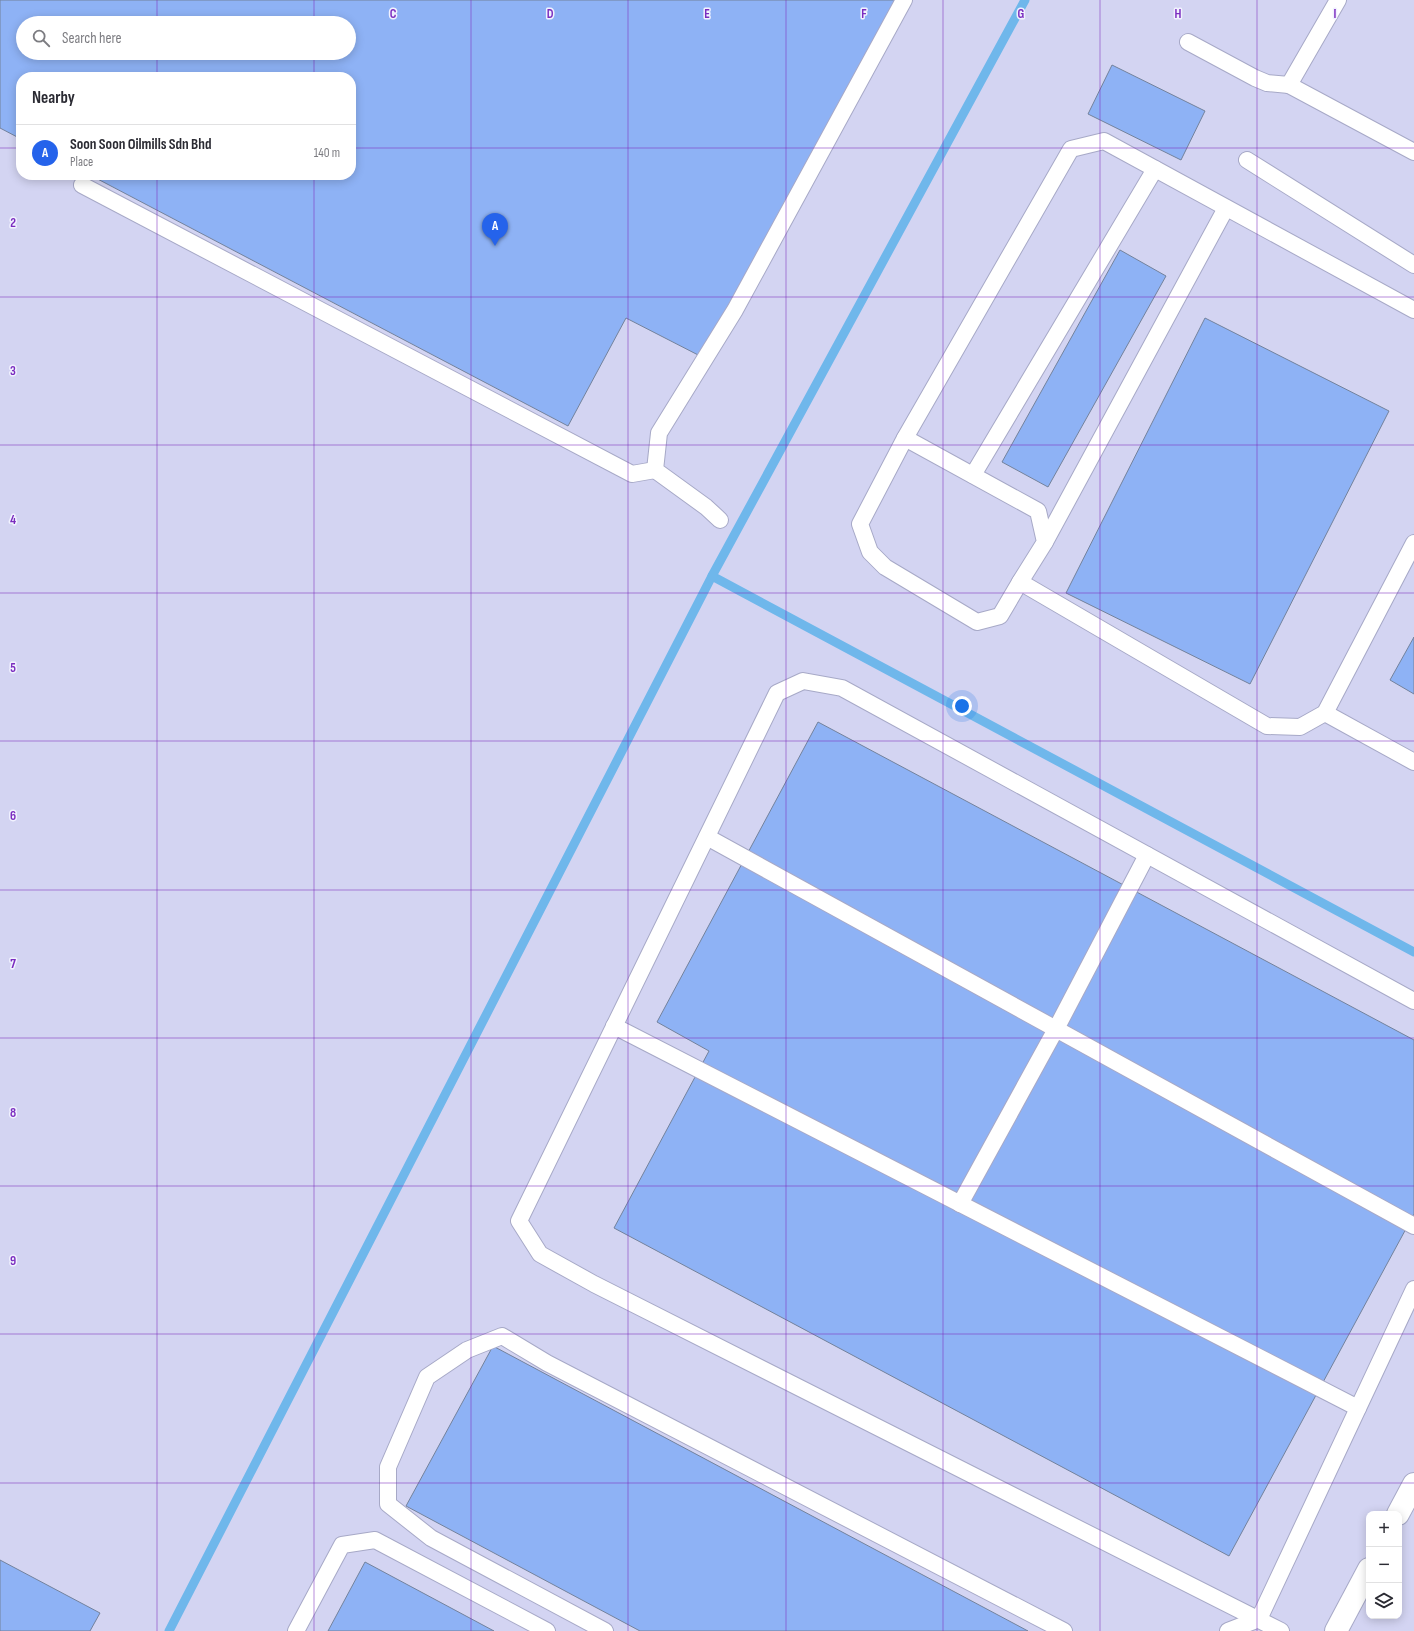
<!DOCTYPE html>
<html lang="en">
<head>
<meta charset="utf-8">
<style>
  body { margin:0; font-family:"Sofia Sans Condensed",sans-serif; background:#f7f7f7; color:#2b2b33 }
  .controls { position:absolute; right:12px; bottom:12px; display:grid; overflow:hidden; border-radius:8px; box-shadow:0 2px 10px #0003 }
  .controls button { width:36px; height:36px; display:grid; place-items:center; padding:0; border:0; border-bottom:1px solid #e1e1e2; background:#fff; color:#2b2b33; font:20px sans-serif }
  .you { position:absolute; left:962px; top:706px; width:14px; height:14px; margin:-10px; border:3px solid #fff; border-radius:50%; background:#1a73e8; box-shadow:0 0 0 6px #1a73e833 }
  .badge { display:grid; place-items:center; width:26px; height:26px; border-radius:50%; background:#2563eb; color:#fff; font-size:13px; font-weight:700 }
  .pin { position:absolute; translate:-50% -33px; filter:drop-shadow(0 1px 2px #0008) }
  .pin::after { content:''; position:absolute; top:21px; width:14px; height:12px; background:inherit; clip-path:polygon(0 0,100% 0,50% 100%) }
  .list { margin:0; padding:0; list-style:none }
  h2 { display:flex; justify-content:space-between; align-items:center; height:52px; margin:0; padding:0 16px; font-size:17px }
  h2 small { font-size:13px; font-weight:400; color:#7c7c81 }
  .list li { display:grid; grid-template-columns:26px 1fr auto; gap:12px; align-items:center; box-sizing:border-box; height:56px; padding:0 16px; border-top:1px solid #e1e1e2 }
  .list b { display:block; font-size:15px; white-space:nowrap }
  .list p { margin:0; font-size:13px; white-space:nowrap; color:#7c7c81 }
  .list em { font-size:13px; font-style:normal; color:#7c7c81 }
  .icon { flex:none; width:22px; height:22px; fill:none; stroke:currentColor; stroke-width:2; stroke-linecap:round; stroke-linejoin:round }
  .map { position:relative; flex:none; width:1414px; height:1631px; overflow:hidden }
  .search { position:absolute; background:#fff; box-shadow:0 2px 10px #0003; left:16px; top:16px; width:340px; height:44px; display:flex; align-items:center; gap:10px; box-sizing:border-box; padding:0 14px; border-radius:22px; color:#7c7c81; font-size:15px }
  .panel { position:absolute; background:#fff; box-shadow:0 2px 10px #0003; left:16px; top:72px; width:340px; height:108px; border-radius:16px }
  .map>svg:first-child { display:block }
</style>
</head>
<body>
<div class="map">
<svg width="1414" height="1631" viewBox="0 0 1414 1631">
  <rect width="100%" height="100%" fill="#e2e3fd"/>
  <path fill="#d3d4f2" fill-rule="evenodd" d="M 0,0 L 1414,0 L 1414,1631 L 0,1631 ZM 23,23 L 349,23 L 349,53 L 23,53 ZM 21,77 L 351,77 L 351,175 L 21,175 ZM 1369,1514 L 1399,1514 L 1399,1616 L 1369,1616 Z"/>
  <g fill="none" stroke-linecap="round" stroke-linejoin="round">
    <g stroke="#6fb7eb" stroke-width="9">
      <path d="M 712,576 L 1414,952"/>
      <path d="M 169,1631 L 712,576 L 1025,0"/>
    </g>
  </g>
  <g fill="#8eb2f5" stroke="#73829c" fill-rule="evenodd">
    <path d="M 0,0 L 895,0 L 704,358 L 626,318 L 568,426 L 90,175 L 351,175 L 351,77 L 21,77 L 21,139 L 0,128 ZM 23,23 L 349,23 L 349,53 L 23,53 Z"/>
    <path d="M 1112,65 L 1205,111 L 1181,160 L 1088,114 Z"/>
    <path d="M 1120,250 L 1166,276 L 1048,487 L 1002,462 Z"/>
    <path d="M 1205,318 L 1389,411 L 1250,684 L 1066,593 Z"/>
    <path d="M 1414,637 L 1414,694 L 1390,680 Z"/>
    <path d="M 818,722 L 1414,1040 L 1414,1214 L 1229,1556 L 614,1228 L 709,1051 L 657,1022 Z"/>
    <path d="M 493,1346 L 1028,1631 L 640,1631 L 406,1506 Z"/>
    <path d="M 0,1560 L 100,1613 L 90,1631 L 0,1631 Z"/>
    <path d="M 365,1562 L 494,1631 L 328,1631 Z"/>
  </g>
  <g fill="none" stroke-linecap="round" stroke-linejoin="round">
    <defs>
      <g id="service">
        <path d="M 1188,42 L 1255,78 L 1267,83 L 1289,85 L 1338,0"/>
        <path d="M 1289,85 L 1414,152"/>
        <path d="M 1247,160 L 1414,265"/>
        <path d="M 82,185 L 632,474 L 655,470"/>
        <path d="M 905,438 L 1038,511 L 1045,542 L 1020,582 L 1267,726 L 1300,727 L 1325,713 L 1414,543"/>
        <path d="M 973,475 L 1155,169"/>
        <path d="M 720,520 L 706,507 L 655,470 L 659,433 L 735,310 L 904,0"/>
        <path d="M 1045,542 L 1226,208"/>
        <path d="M 1020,582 L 1000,616 L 977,622 L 885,567 L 870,552 L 860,524 L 905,438 L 1071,149 L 1104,141 L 1414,310"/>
        <path d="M 1325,713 L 1414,762"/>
        <path d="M 707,837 L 1414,1226"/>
        <path d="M 614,1026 L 1358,1408"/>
        <path d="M 960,1204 L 1056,1029 L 1147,855"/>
        <path d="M 296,1631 L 342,1545 L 375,1540 L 547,1631"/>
        <path d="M 605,1631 L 431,1538 L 388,1504 L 388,1467 L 427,1377 L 467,1350 L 502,1336 L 547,1363 L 1064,1631"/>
        <path d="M 1228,1631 L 1259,1619 L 1414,1289"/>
        <path d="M 1281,1631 L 594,1284 L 540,1254 L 519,1221 L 777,693 L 803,681 L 842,688 L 1414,1001"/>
      </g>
      <g id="tertiary">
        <path d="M 1398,1514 L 1414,1484"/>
        <path d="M 1336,1631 L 1369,1569"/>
      </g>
    </defs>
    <use href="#service" stroke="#a7a9c7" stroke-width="18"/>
    <use href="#tertiary" stroke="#a7a9c7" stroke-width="24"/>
    <use href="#service" stroke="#fff" stroke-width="16"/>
    <use href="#tertiary" stroke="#fff" stroke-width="22"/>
  </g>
  <path fill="none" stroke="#7b2cbf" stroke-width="1" stroke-opacity="0.55" d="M 157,0 L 157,23M 314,0 L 314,23M 471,0 L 471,1631M 628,0 L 628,1631M 786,0 L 786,1631M 943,0 L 943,1631M 1100,0 L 1100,1631M 1257,0 L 1257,1631M 157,53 L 157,77M 314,53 L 314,77M 0,148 L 21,148M 351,148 L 1414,148M 157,175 L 157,1631M 314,175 L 314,1631M 0,297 L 1414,297M 0,445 L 1414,445M 0,593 L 1414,593M 0,741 L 1414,741M 0,890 L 1414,890M 0,1038 L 1414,1038M 0,1186 L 1414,1186M 0,1334 L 1414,1334M 0,1483 L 1414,1483"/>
  <g font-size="13" text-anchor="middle" font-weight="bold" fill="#7b2cbf" stroke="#f1f2ff" stroke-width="3" stroke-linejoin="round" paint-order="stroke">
    <text x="393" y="18">C</text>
    <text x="550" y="18">D</text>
    <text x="707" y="18">E</text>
    <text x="864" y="18">F</text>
    <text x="1021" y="18">G</text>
    <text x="1178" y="18">H</text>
    <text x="1335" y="18">I</text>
    <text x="13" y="227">2</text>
    <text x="13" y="375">3</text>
    <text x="13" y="524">4</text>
    <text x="13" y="672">5</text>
    <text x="13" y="820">6</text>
    <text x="13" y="968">7</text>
    <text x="13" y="1117">8</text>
    <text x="13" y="1265">9</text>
  </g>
</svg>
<div class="controls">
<button>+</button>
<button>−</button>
<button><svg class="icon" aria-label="layers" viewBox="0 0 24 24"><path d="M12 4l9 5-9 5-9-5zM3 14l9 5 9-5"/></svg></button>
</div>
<div class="you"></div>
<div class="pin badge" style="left:495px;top:246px">A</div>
<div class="search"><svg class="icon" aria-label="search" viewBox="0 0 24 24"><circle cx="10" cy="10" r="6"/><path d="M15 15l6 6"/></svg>Search here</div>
<section class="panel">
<h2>Nearby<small></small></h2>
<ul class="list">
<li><span class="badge">A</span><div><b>Soon Soon Oilmills Sdn Bhd</b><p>Place</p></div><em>140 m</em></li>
</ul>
</section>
</div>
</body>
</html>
